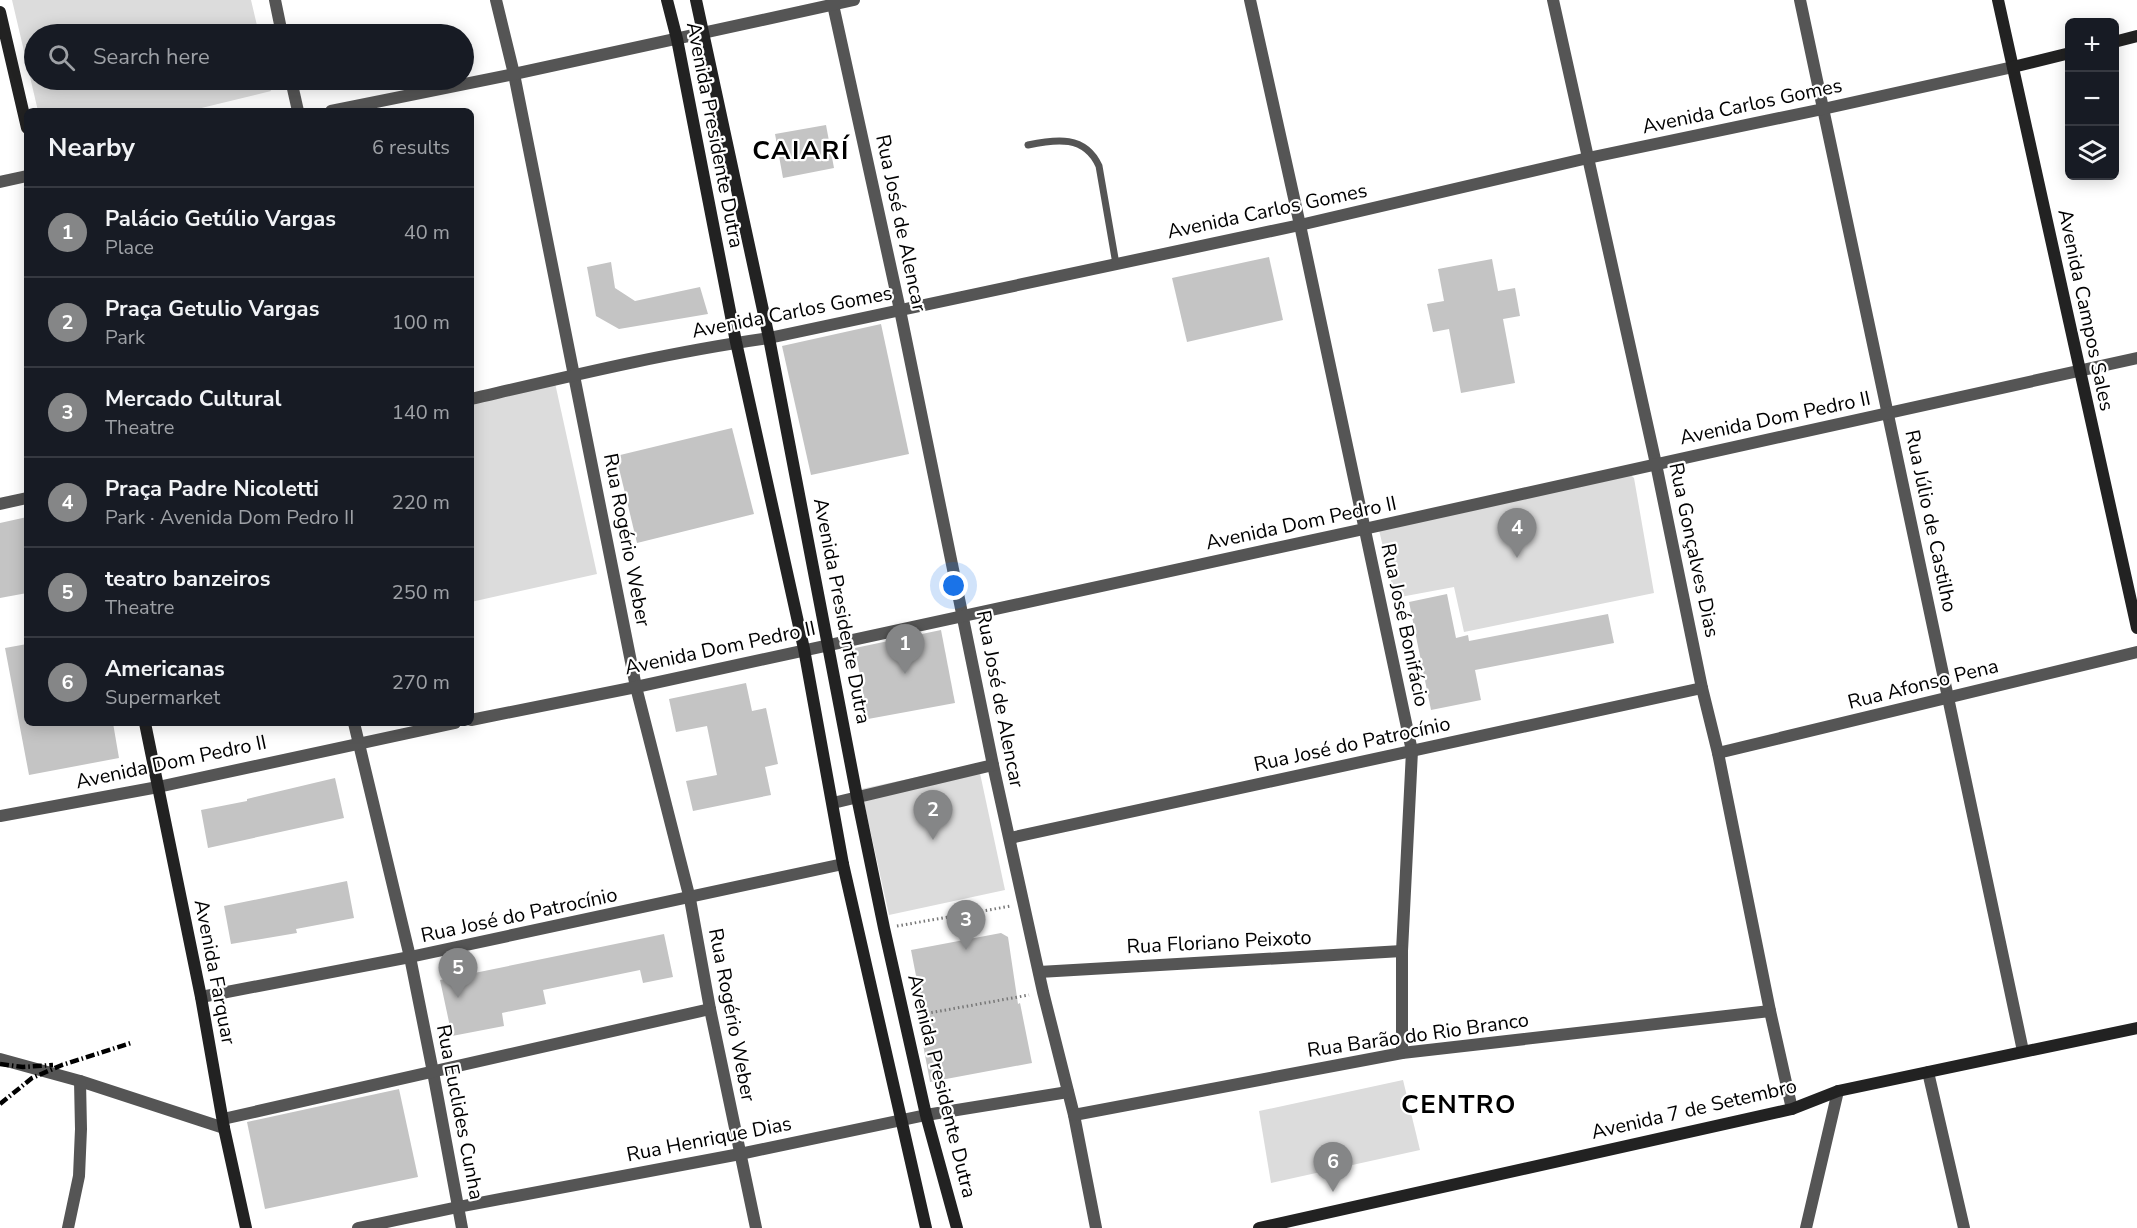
<!DOCTYPE html>
<html lang="en">
<head>
<meta charset="utf-8">
<style>
  body { margin:0; font-family:"Nunito Sans",sans-serif; background:#20242c; color:#f1f3f6 }
  .controls { position:absolute; right:18px; top:18px; display:grid; overflow:hidden; border-radius:9px; box-shadow:0 3px 15px #0003 }
  .controls button { width:54px; height:54px; display:grid; place-items:center; padding:0; border:0; border-bottom:2px solid #363941; background:#171b24; color:#f1f3f6; font:30px sans-serif }
  .you { position:absolute; left:954px; top:586px; width:21px; height:21px; margin:-15px; border:4px solid #fff; border-radius:50%; background:#1a73e8; box-shadow:0 0 0 9px #1a73e833 }
  .badge { display:grid; place-items:center; width:39px; height:39px; border-radius:50%; background:#858687; color:#fff; font-size:20px; font-weight:700 }
  .pin { position:absolute; translate:-50% -50px; filter:drop-shadow(0 2px 3px #0008) }
  .pin::after { content:''; position:absolute; top:32px; width:21px; height:18px; background:inherit; clip-path:polygon(0 0,100% 0,50% 100%) }
  .list { margin:0; padding:0; list-style:none }
  h2 { display:flex; justify-content:space-between; align-items:center; height:78px; margin:0; padding:0 24px; font-size:26px }
  h2 small { font-size:20px; font-weight:400; color:#9ea1a6 }
  .list li { display:grid; grid-template-columns:39px 1fr auto; gap:18px; align-items:center; box-sizing:border-box; height:90px; padding:0 24px; border-top:2px solid #363941 }
  .list b { display:block; font-size:22px; white-space:nowrap }
  .list p { margin:0; font-size:20px; white-space:nowrap; color:#9ea1a6 }
  .list em { font-size:20px; font-style:normal; color:#9ea1a6 }
  .icon { flex:none; width:33px; height:33px; fill:none; stroke:currentColor; stroke-width:2; stroke-linecap:round; stroke-linejoin:round }
  .map { position:relative; flex:none; width:2137px; height:1228px; overflow:hidden }
  .search { position:absolute; background:#171b24; box-shadow:0 3px 15px #0003; left:24px; top:24px; width:450px; height:66px; display:flex; align-items:center; gap:15px; box-sizing:border-box; padding:0 21px; border-radius:33px; color:#9ea1a6; font-size:22px }
  .panel { position:absolute; background:#171b24; box-shadow:0 3px 15px #0003; left:24px; top:108px; width:450px; height:618px; border-radius:9px }
  .map>svg:first-child { display:block }
</style>
</head>
<body>
<div class="map">
<svg width="2137" height="1228" viewBox="0 0 2137 1228">
  <rect width="100%" height="100%" fill="#fff"/>
  <g fill="#dcdcdc">
    <path d="M 12,0 L 251,0 L 259,34 L 34,34 L 34,80 L 268,80 L 271,91 L 189,111 L 38,111 Z"/>
    <path d="M 555,383 L 597,574 L 471,602 L 471,402 Z"/>
    <path d="M 1624,469 L 1634,478 L 1654,593 L 1464,632 L 1454,587 L 1395,598 L 1379,530 Z"/>
    <path d="M 978,764 L 1005,890 L 889,915 L 861,789 Z"/>
    <path d="M 1403,1080 L 1420,1150 L 1271,1183 L 1259,1111 Z"/>
  </g>
  <g fill="#c4c4c4">
    <path d="M 826,125 L 834,168 L 783,178 L 775,134 Z"/>
    <path d="M 1269,257 L 1283,320 L 1187,342 L 1172,278 Z"/>
    <path d="M 1492,259 L 1498,291 L 1515,288 L 1520,316 L 1503,319 L 1515,383 L 1461,393 L 1449,329 L 1433,332 L 1427,304 L 1444,301 L 1438,269 Z"/>
    <path d="M 611,262 L 615,288 L 635,301 L 700,287 L 708,314 L 619,329 L 596,316 L 587,267 Z"/>
    <path d="M 881,324 L 909,454 L 811,475 L 782,346 Z"/>
    <path d="M 732,428 L 754,514 L 637,543 L 616,456 Z"/>
    <path d="M 27,517 L 27,593 L 0,598 L 0,523 Z"/>
    <path d="M 1447,594 L 1456,638 L 1468,635 L 1469,641 L 1608,614 L 1614,643 L 1475,670 L 1481,700 L 1431,710 L 1409,602 Z"/>
    <path d="M 941,630 L 955,703 L 868,719 L 855,648 Z"/>
    <path d="M 27,644 L 27,723 L 113,723 L 119,758 L 29,775 L 5,648 Z"/>
    <path d="M 746,683 L 752,711 L 766,708 L 778,764 L 765,767 L 771,795 L 693,811 L 686,781 L 717,775 L 707,726 L 676,732 L 669,699 Z"/>
    <path d="M 335,778 L 344,818 L 208,848 L 201,810 L 247,801 L 247,799 Z"/>
    <path d="M 347,881 L 354,918 L 296,929 L 297,933 L 231,944 L 224,906 Z"/>
    <path d="M 1001,933 L 1008,937 L 1018,1004 L 1020,1003 L 1032,1063 L 930,1082 L 919,1023 L 925,1022 L 911,950 Z"/>
    <path d="M 664,934 L 673,977 L 643,983 L 640,970 L 543,990 L 546,1004 L 502,1013 L 504,1026 L 452,1036 L 440,980 Z"/>
    <path d="M 399,1089 L 418,1177 L 265,1209 L 247,1122 Z"/>
  </g>
  <g fill="none" stroke-linecap="round" stroke-linejoin="round">
    <g stroke="#777" stroke-width="3" stroke-dasharray="1.5 3" stroke-linecap="butt">
      <path d="M 897,926 L 1011,906"/>
      <path d="M 918,1015 L 1029,995"/>
    </g>
    <path stroke="#555" stroke-width="7" d="M 1028,145 C 1056,139 1085,135 1099,166 L 1116,264"/>
    <g stroke="#555" stroke-width="12">
      <path d="M 275,0 L 282,34"/>
      <path d="M 496,0 L 514,74 L 636,687 L 690,899 L 710,1009 L 756,1228"/>
      <path d="M 832,0 L 900,310 L 993,765 L 1043,992 L 1074,1115 L 1096,1228"/>
      <path d="M 1250,0 L 1300,225 L 1412,751 L 1402,951 L 1402,1053"/>
      <path d="M 1553,0 L 1656,464 L 1702,688 L 1718,753 L 1770,1011 L 1792,1109"/>
      <path d="M 1800,0 L 2023,1051"/>
      <path d="M 291,80 L 298,111"/>
      <path d="M 331,111 L 514,74 L 854,0"/>
      <path d="M 0,182 L 27,176"/>
      <path d="M 471,399 C 570,376 669,352 769,338 L 1300,225 L 1588,158 L 1823,109 L 2013,67"/>
      <path d="M 0,504 L 27,498"/>
      <path d="M 471,720 L 636,687 L 1364,529 L 2137,358"/>
      <path d="M 354,723 L 410,957 L 433,1072 L 462,1228"/>
      <path d="M 1718,753 L 2137,652"/>
      <path d="M 833,803 L 993,765"/>
      <path d="M 0,816 L 158,787 L 455,723"/>
      <path d="M 1010,838 L 1702,688"/>
      <path d="M 1039,972 L 1402,951"/>
      <path d="M 201,997 L 410,957 L 843,864"/>
      <path d="M 0,1059 L 80,1081 L 224,1128"/>
      <path d="M 1928,1072 L 1964,1228"/>
      <path d="M 1074,1115 L 1402,1053 L 1770,1011"/>
      <path d="M 223,1119 L 710,1009"/>
      <path d="M 68,1228 L 79,1176 L 81,1129 L 80,1081"/>
      <path d="M 358,1228 L 458,1207 L 740,1154 L 926,1115 L 1068,1092"/>
      <path d="M 1806,1228 L 1838,1091"/>
    </g>
    <g stroke="#222" stroke-width="12">
      <path d="M 667,0 L 677,39 L 736,342 L 804,649 L 843,864 L 926,1228"/>
      <path d="M 696,0 L 769,338 L 857,797 L 884,928 L 926,1115 L 957,1228"/>
      <path d="M 1998,0 L 2137,628"/>
      <path d="M 0,12 L 27,128"/>
      <path d="M 2114,42 L 2137,36"/>
      <path d="M 2013,67 L 2070,53"/>
      <path d="M 145,723 L 201,997 L 224,1128 L 246,1228"/>
      <path d="M 1259,1228 L 1792,1109 L 1838,1091 L 2137,1028"/>
    </g>
    <g stroke="#000" stroke-width="4.5" stroke-dasharray="9 3 1.5 3" stroke-linecap="butt">
      <path d="M 0,1064 L 23,1067 L 53,1065"/>
      <path d="M 0,1104 L 32,1078 L 62,1065 L 131,1043"/>
    </g>
  </g>
  <g text-anchor="middle" dominant-baseline="central" stroke-width="4.5" stroke-linejoin="round" paint-order="stroke">
    <g font-size="20" fill="#000" stroke="#fff">
      <text transform="translate(1742 106) rotate(-12)">Avenida Carlos Gomes</text>
      <text transform="translate(715 135) rotate(79)">Avenida Presidente Dutra</text>
      <text transform="translate(1267 211) rotate(-12)">Avenida Carlos Gomes</text>
      <text transform="translate(901 223) rotate(78)">Rua José de Alencar</text>
      <text transform="translate(2086 310) rotate(78)">Avenida Campos Sales</text>
      <text transform="translate(792 312) rotate(-11)">Avenida Carlos Gomes</text>
      <text transform="translate(1775 418) rotate(-12)">Avenida Dom Pedro II</text>
      <text transform="translate(1931 521) rotate(78)">Rua Júlio de Castilho</text>
      <text transform="translate(1301 523) rotate(-12)">Avenida Dom Pedro II</text>
      <text transform="translate(627 540) rotate(79)">Rua Rogério Weber</text>
      <text transform="translate(1694 550) rotate(78)">Rua Gonçalves Dias</text>
      <text transform="translate(842 611) rotate(79)">Avenida Presidente Dutra</text>
      <text transform="translate(1405 625) rotate(78)">Rua José Bonifácio</text>
      <text transform="translate(720 648) rotate(-12)">Avenida Dom Pedro II</text>
      <text transform="translate(1923 684) rotate(-14)">Rua Afonso Pena</text>
      <text transform="translate(1000 699) rotate(79)">Rua José de Alencar</text>
      <text transform="translate(1352 744) rotate(-12)">Rua José do Patrocínio</text>
      <text transform="translate(171 762) rotate(-12)">Avenida Dom Pedro II</text>
      <text transform="translate(519 915) rotate(-12)">Rua José do Patrocínio</text>
      <text transform="translate(1219 942) rotate(-3)">Rua Floriano Peixoto</text>
      <text transform="translate(215 972) rotate(79)">Avenida Farquar</text>
      <text transform="translate(732 1015) rotate(79)">Rua Rogério Weber</text>
      <text transform="translate(1418 1035) rotate(-8)">Rua Barão do Rio Branco</text>
      <text transform="translate(942 1086) rotate(76)">Avenida Presidente Dutra</text>
      <text transform="translate(1694 1109) rotate(-13)">Avenida 7 de Setembro</text>
      <text transform="translate(460 1112) rotate(79)">Rua Euclides Cunha</text>
      <text transform="translate(709 1139) rotate(-11)">Rua Henrique Dias</text>
    </g>
    <g font-size="26" font-weight="bold" letter-spacing="1.5" fill="#000" stroke="#fff">
      <text x="801" y="150">CAIARÍ</text>
      <text x="1459" y="1104">CENTRO</text>
    </g>
  </g>
</svg>
<div class="controls">
<button>+</button>
<button>−</button>
<button><svg class="icon" aria-label="layers" viewBox="0 0 24 24"><path d="M12 4l9 5-9 5-9-5zM3 14l9 5 9-5"/></svg></button>
</div>
<div class="you"></div>
<div class="pin badge" style="left:905px;top:674px">1</div>
<div class="pin badge" style="left:933px;top:840px">2</div>
<div class="pin badge" style="left:966px;top:950px">3</div>
<div class="pin badge" style="left:1517px;top:558px">4</div>
<div class="pin badge" style="left:458px;top:998px">5</div>
<div class="pin badge" style="left:1333px;top:1192px">6</div>
<div class="search"><svg class="icon" aria-label="search" viewBox="0 0 24 24"><circle cx="10" cy="10" r="6"/><path d="M15 15l6 6"/></svg>Search here</div>
<section class="panel">
<h2>Nearby<small>6 results</small></h2>
<ul class="list">
<li><span class="badge">1</span><div><b>Palácio Getúlio Vargas</b><p>Place</p></div><em>40 m</em></li>
<li><span class="badge">2</span><div><b>Praça Getulio Vargas</b><p>Park</p></div><em>100 m</em></li>
<li><span class="badge">3</span><div><b>Mercado Cultural</b><p>Theatre</p></div><em>140 m</em></li>
<li><span class="badge">4</span><div><b>Praça Padre Nicoletti</b><p>Park · Avenida Dom Pedro II</p></div><em>220 m</em></li>
<li><span class="badge">5</span><div><b>teatro banzeiros</b><p>Theatre</p></div><em>250 m</em></li>
<li><span class="badge">6</span><div><b>Americanas</b><p>Supermarket</p></div><em>270 m</em></li>
</ul>
</section>
</div>
</body>
</html>
